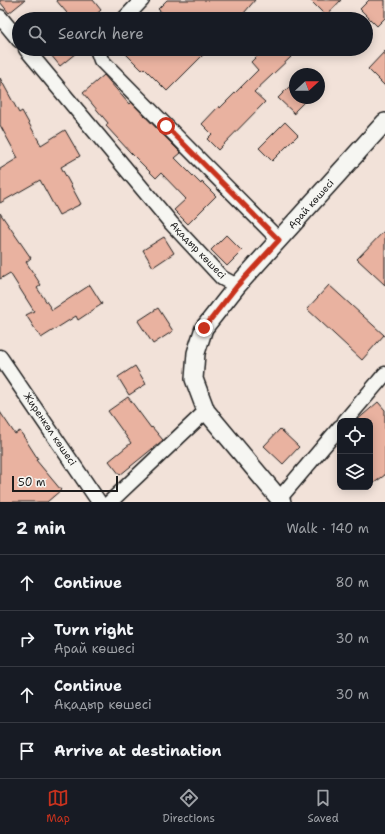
<!DOCTYPE html>
<html lang="en">
<head>
<meta charset="utf-8">
<style>
  body { margin:0; font-family:"Shantell Sans",sans-serif; background:#20242c; color:#f1f3f6 }
  .controls { position:absolute; right:12px; bottom:12px; display:grid; overflow:hidden; border-radius:8px; box-shadow:0 2px 10px #0003 }
  .controls button { width:36px; height:36px; display:grid; place-items:center; padding:0; border:0; border-bottom:1px solid #363941; background:#171b24; color:#f1f3f6; font:20px sans-serif }
  .compass { position:absolute; left:289px; top:68px; width:36px; height:36px; border-radius:50%; background:#171b24; box-shadow:0 2px 10px #0003; rotate:69deg }
  .scale { position:absolute; left:12px; bottom:10px; width:106px; box-sizing:border-box; padding-left:4px; border:2px solid #1c1c1c; border-top:0; font-size:11px; line-height:14px; white-space:nowrap; color:#1c1c1c; -webkit-text-stroke:3px #f6f6f2; paint-order:stroke }
  .stop { position:absolute; width:12px; height:12px; margin:-9px; border:3px solid #c8321e; border-radius:50%; background:#fff }
  .stop.end { background:#c8321e; border-color:#fff; box-shadow:0 1px 4px #0008 }
  .list { margin:0; padding:0; list-style:none }
  h2 { display:flex; justify-content:space-between; align-items:center; height:52px; margin:0; padding:0 16px; font-size:17px }
  h2 small { font-size:13px; font-weight:400; color:#9ea1a6 }
  .list li { display:grid; grid-template-columns:26px 1fr auto; gap:12px; align-items:center; box-sizing:border-box; height:56px; padding:0 16px; border-top:1px solid #363941 }
  .list b { display:block; font-size:15px; white-space:nowrap }
  .list p { margin:0; font-size:13px; white-space:nowrap; color:#9ea1a6 }
  .list em { font-size:13px; font-style:normal; color:#9ea1a6 }
  .icon { flex:none; width:22px; height:22px; fill:none; stroke:currentColor; stroke-width:2; stroke-linecap:round; stroke-linejoin:round }
  .map { position:relative; flex:none; width:385px; height:502px; overflow:hidden }
  .search { position:absolute; background:#171b24; box-shadow:0 2px 10px #0003; left:12px; right:12px; top:12px; height:44px; display:flex; align-items:center; gap:10px; box-sizing:border-box; padding:0 14px; border-radius:22px; color:#9ea1a6; font-size:15px }
  .sheet { height:276px; background:#171b24 }
  nav { display:flex; justify-content:space-around; align-items:center; box-sizing:border-box; height:56px; border-top:1px solid #363941; background:#171b24; font-size:11px; color:#9ea1a6 }
  nav a { display:grid; justify-items:center; gap:2px }
  nav .on { color:#c8321e }
  .map>svg:first-child { display:block }
</style>
</head>
<body>
<div class="map">
<svg width="385" height="502" viewBox="0 0 385 502">
  <rect width="100%" height="100%" fill="#f2e2d9"/>
  <filter id="ink" filterUnits="userSpaceOnUse"><feTurbulence type="fractalNoise" baseFrequency=".025" numOctaves="2"/><feDisplacementMap in="SourceGraphic" scale="8" xChannelSelector="R" yChannelSelector="G"/><feConvolveMatrix kernelMatrix="1 2 1 2 8 2 1 2 1" color-interpolation-filters="sRGB"/></filter>
  <g filter="url(#ink)">
    <g fill="#e9b2a0" stroke="#1c1c1c">
      <path d="M 0,0 L 25,0 L 9,13 L 0,2 Z"/>
      <path d="M 56,0 L 93,0 L 101,10 L 91,19 L 72,19 Z"/>
      <path d="M 167,0 L 255,0 L 239,19 L 169,19 L 158,9 Z"/>
      <path d="M 310,0 L 341,0 L 326,16 Z"/>
      <path d="M 369,0 L 385,0 L 385,18 L 377,26 L 360,9 Z"/>
      <path d="M 46,49 L 81,49 L 60,66 Z"/>
      <path d="M 121,49 L 209,49 L 167,91 L 144,68 L 142,70 Z"/>
      <path d="M 264,49 L 283,49 L 291,57 L 254,92 L 265,102 L 218,150 L 207,139 L 212,134 L 202,124 L 219,106 L 220,108 L 258,70 L 251,62 Z"/>
      <path d="M 385,51 L 385,86 L 368,69 Z"/>
      <path d="M 104,75 L 129,104 L 131,102 L 181,153 L 175,158 L 201,184 L 202,182 L 216,196 L 188,224 L 174,210 L 186,199 L 161,173 L 156,178 L 130,152 L 106,126 L 108,123 L 83,93 Z"/>
      <path d="M 0,78 L 19,113 L 22,111 L 41,145 L 65,130 L 80,156 L 61,167 L 81,204 L 59,215 L 40,180 L 0,203 L 0,169 L 18,158 L 0,125 Z"/>
      <path d="M 295,81 L 295,98 L 308,98 L 295,111 L 295,114 L 278,98 Z"/>
      <path d="M 285,122 L 298,135 L 272,161 L 259,148 Z"/>
      <path d="M 0,213 L 31,258 L 26,262 L 41,285 L 37,288 L 52,310 L 90,285 L 102,304 L 78,320 L 76,316 L 41,338 L 26,315 L 34,311 L 10,273 L 0,279 Z"/>
      <path d="M 385,230 L 385,285 L 357,259 Z"/>
      <path d="M 226,235 L 242,251 L 227,266 L 211,250 Z"/>
      <path d="M 164,237 L 174,253 L 153,267 L 143,250 Z"/>
      <path d="M 329,285 L 384,335 L 362,360 L 307,309 Z"/>
      <path d="M 158,308 L 173,331 L 153,344 L 138,321 Z"/>
      <path d="M 135,366 L 146,384 L 129,395 L 118,377 Z"/>
      <path d="M 128,397 L 151,428 L 152,427 L 163,440 L 120,475 L 109,461 L 131,443 L 108,411 Z"/>
      <path d="M 378,402 L 385,410 L 385,475 L 374,483 L 370,477 L 370,421 L 356,421 Z"/>
      <path d="M 0,412 L 15,434 L 20,431 L 38,459 L 36,460 L 61,490 L 47,502 L 0,502 Z"/>
      <path d="M 280,429 L 299,447 L 283,464 L 264,446 Z"/>
    </g>
    <g fill="none" stroke-linecap="round" stroke-linejoin="round">
      <defs>
        <g id="minor">
          <path d="M 0,17 L 19,40"/>
          <path d="M 124,19 L 142,0"/>
          <path d="M 26,49 L 171,223 L 222,278 L 237,286"/>
          <path d="M 97,49 L 101,60 L 279,240"/>
          <path d="M 0,357 L 99,502"/>
          <path d="M 345,421 L 385,374"/>
          <path d="M 279,499 L 340,427"/>
          <path d="M 110,502 L 206,411"/>
        </g>
        <path id="tertiary" d="M 282,502 L 206,411 L 194,379 L 196,353 L 204,328 L 237,286 L 385,122"/>
      </defs>
      <use href="#minor" stroke="#1c1c1c" stroke-width="17"/>
      <use href="#tertiary" stroke="#1c1c1c" stroke-width="20"/>
      <use href="#minor" stroke="#f6f6f2" stroke-width="14"/>
      <use href="#tertiary" stroke="#f6f6f2" stroke-width="17"/>
    </g>
  </g>
  <g fill="none" stroke-linecap="round" stroke-linejoin="round" filter="url(#ink)">
    <path stroke="#c8321e" stroke-width="5" d="M 166,126 L 279,240 L 237,286 L 204,328"/>
  </g>
  <g text-anchor="middle" dominant-baseline="central" stroke-width="3.5" stroke-linejoin="round" paint-order="stroke">
    <g font-size="10" fill="#1c1c1c" stroke="#f6f6f2">
      <text transform="translate(311 204) rotate(-48)">Арай көшесі</text>
      <text transform="translate(198 250) rotate(46)">Ақадыр көшесі</text>
      <text transform="translate(50 429) rotate(56)">Жиренкөл көшесі</text>
    </g>
  </g>
</svg>
<div class="controls">
<button><svg class="icon" aria-label="locate" viewBox="0 0 24 24"><circle cx="12" cy="12" r="6"/><path d="M12 2v4M12 18v4M2 12h4M18 12h4"/></svg></button>
<button><svg class="icon" aria-label="layers" viewBox="0 0 24 24"><path d="M12 4l9 5-9 5-9-5zM3 14l9 5 9-5"/></svg></button>
</div>
<svg class="compass" viewBox="-18 -18 36 36"><path d="M0-13l5 13h-10z" fill="#e53935"/><path d="M0 13l5-13h-10z" fill="#9ea1a6"/></svg>
<div class="scale">50 m</div>
<div class="stop" style="left:166px;top:126px"></div>
<div class="stop end" style="left:204px;top:328px"></div>
<div class="search"><svg class="icon" aria-label="search" viewBox="0 0 24 24"><circle cx="10" cy="10" r="6"/><path d="M15 15l6 6"/></svg>Search here</div>
</div>
<section class="sheet">
<h2>2 min<small>Walk · 140 m</small></h2>
<ul class="list">
<li><svg class="icon" aria-label="ahead" viewBox="0 0 24 24"><path d="M12 20V5M6 11l6-6 6 6"/></svg><div><b>Continue</b></div><em>80 m</em></li>
<li><svg class="icon" aria-label="right" viewBox="0 0 24 24"><path d="M7 20v-9h11M14 6l5 5-5 5"/></svg><div><b>Turn right</b><p>Арай көшесі</p></div><em>30 m</em></li>
<li><svg class="icon" aria-label="ahead" viewBox="0 0 24 24"><path d="M12 20V5M6 11l6-6 6 6"/></svg><div><b>Continue</b><p>Ақадыр көшесі</p></div><em>30 m</em></li>
<li><svg class="icon" aria-label="arrive" viewBox="0 0 24 24"><path d="M6 21V4h12l-3 4 3 4H6"/></svg><div><b>Arrive at destination</b></div></li>
</ul>
</section>
<nav>
<a class="on"><svg class="icon" aria-label="map" viewBox="0 0 24 24"><path d="M3 6l6-2 6 2 6-2v14l-6 2-6-2-6 2zM9 4v14M15 6v14"/></svg>Map</a>
<a><svg class="icon" aria-label="directions" viewBox="0 0 24 24"><path d="M12 3l9 9-9 9-9-9zM9 14v-3h6M13 9l2 2-2 2"/></svg>Directions</a>
<a><svg class="icon" aria-label="saved" viewBox="0 0 24 24"><path d="M7 4h10v16l-5-4-5 4z"/></svg>Saved</a>
</nav>
</body>
</html>
